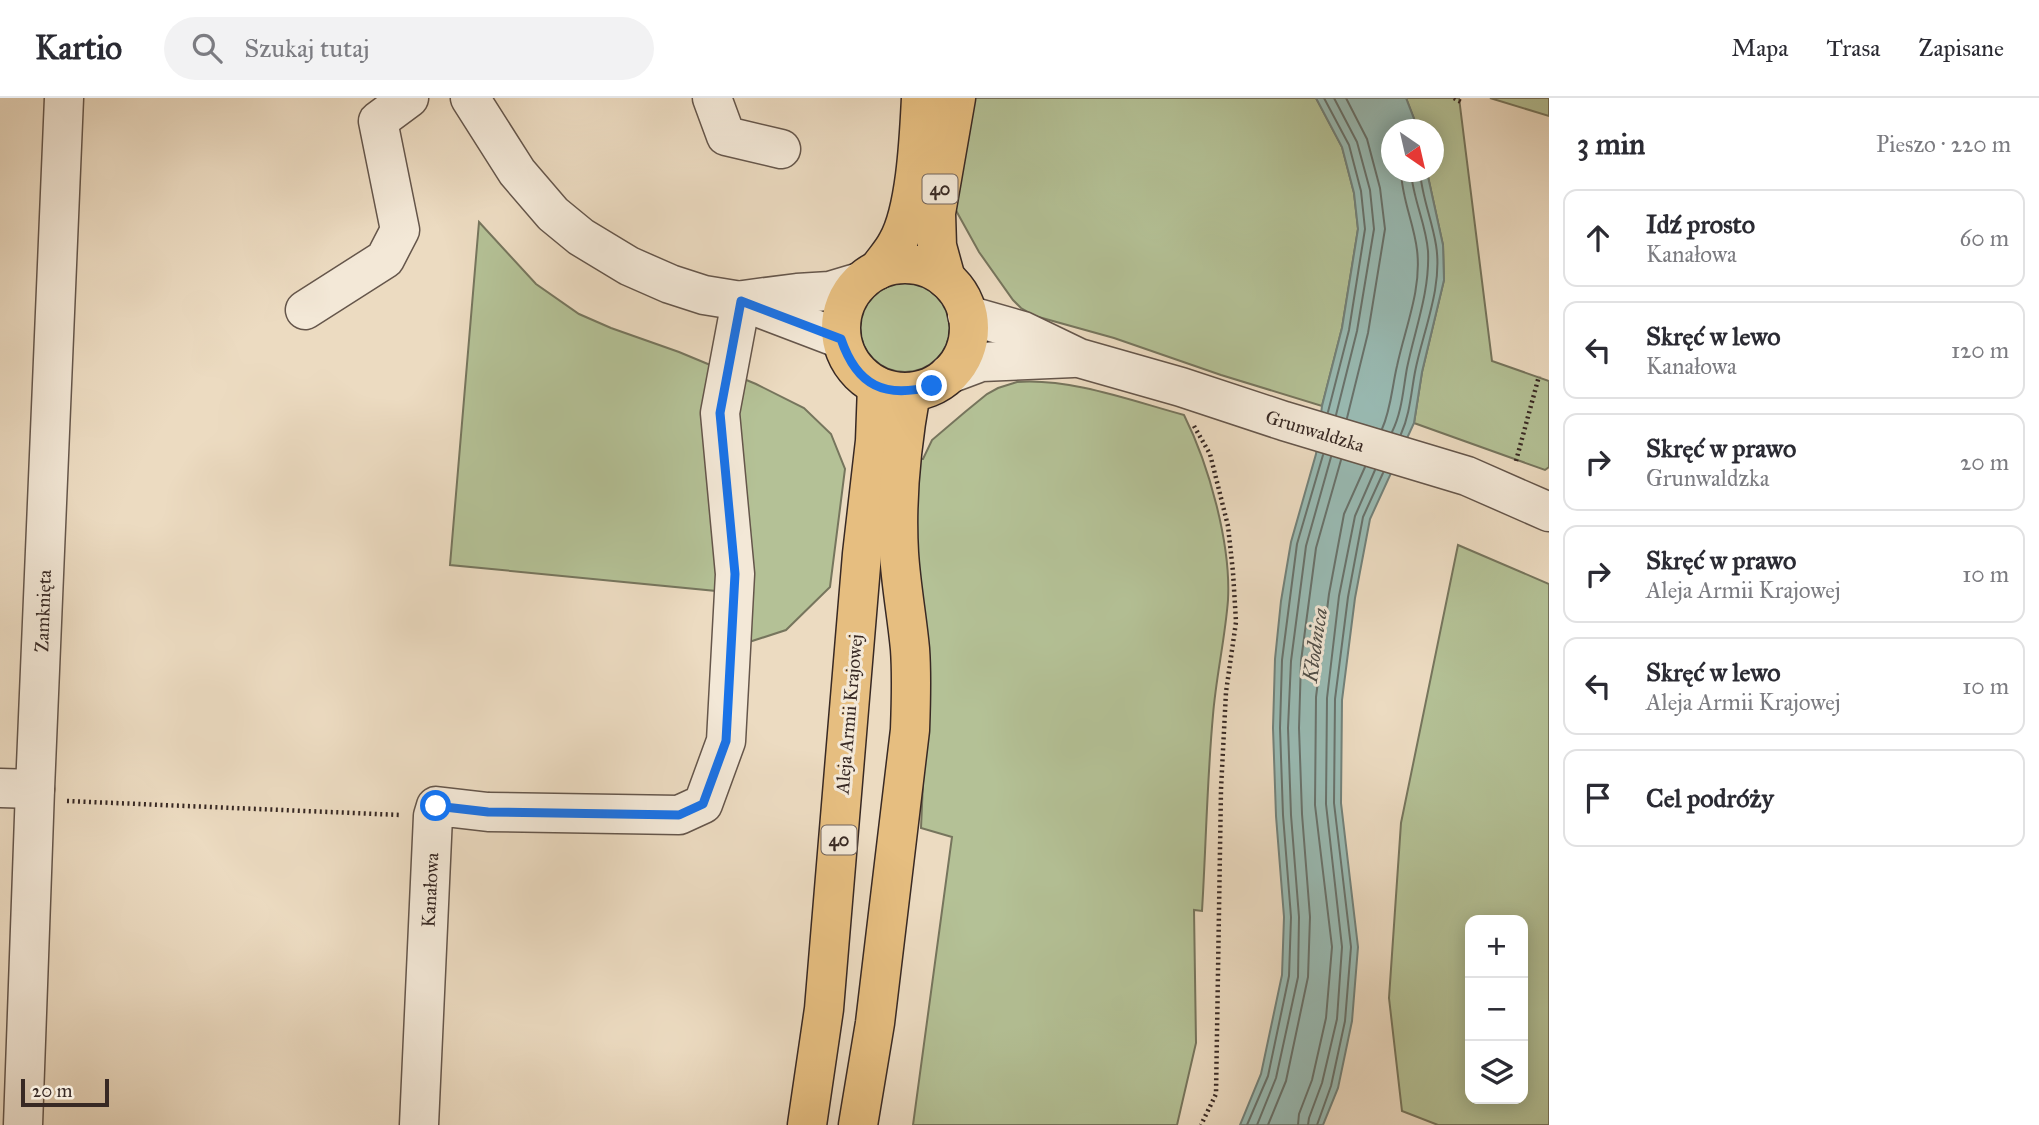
<!DOCTYPE html>
<html lang="pl">
<head>
<meta charset="utf-8">
<style>
  body { margin:0; font-family:"IM FELL Great Primer",serif; background:#f2f2f3; color:#2b2b33 }
  .controls { position:absolute; right:21px; bottom:21px; display:grid; overflow:hidden; border-radius:14px; box-shadow:0 4px 18px #0003 }
  .controls button { width:63px; height:63px; display:grid; place-items:center; padding:0; border:0; border-bottom:2px solid #e1e1e2; background:#fff; color:#2b2b33; font:35px sans-serif }
  .compass { position:absolute; left:1381px; top:21px; width:63px; height:63px; border-radius:50%; background:#fff; box-shadow:0 4px 18px #0003; rotate:146deg }
  .scale { position:absolute; left:21px; bottom:18px; width:88px; box-sizing:border-box; padding-left:7px; border:4px solid #382924; border-top:0; font-size:19px; line-height:24px; white-space:nowrap; color:#382924; -webkit-text-stroke:5px #f3e8d7; paint-order:stroke }
  .stop { position:absolute; width:21px; height:21px; margin:-16px; border:5px solid #1a73e8; border-radius:50%; background:#fff }
  .stop.end { background:#1a73e8; border-color:#fff; box-shadow:0 2px 7px #0008 }
  .list { margin:0; padding:0; list-style:none }
  h2 { display:flex; justify-content:space-between; align-items:center; height:91px; margin:0; padding:0 28px; font-size:30px }
  h2 small { font-size:23px; font-weight:400; color:#7c7c81 }
  .list li { display:grid; grid-template-columns:46px 1fr auto; gap:21px; align-items:center; box-sizing:border-box; height:98px; margin:0 14px 14px; padding:0 14px; border:2px solid #e1e1e2; border-radius:14px }
  .list b { display:block; font-size:26px; white-space:nowrap }
  .list p { margin:0; font-size:23px; white-space:nowrap; color:#7c7c81 }
  .list em { font-size:23px; font-style:normal; color:#7c7c81 }
  .icon { flex:none; width:38px; height:38px; fill:none; stroke:currentColor; stroke-width:2; stroke-linecap:round; stroke-linejoin:round }
  .map { position:relative; flex:none; width:1549px; height:1027px; overflow:hidden }
  header { display:flex; align-items:center; gap:42px; box-sizing:border-box; height:98px; padding:0 35px; background:#fff; border-bottom:2px solid #e1e1e2 }
  header strong { font-size:33px }
  nav { display:flex; gap:38px; margin-inline-start:auto; font-size:24px }
  .search { width:490px; height:63px; background:#f2f2f3; display:flex; align-items:center; gap:18px; box-sizing:border-box; padding:0 24px; border-radius:38px; color:#7c7c81; font-size:26px }
  main { display:flex }
  aside { flex:1; background:#fff }
  .map>svg:first-child { display:block }
</style>
</head>
<body>
<header>
<strong>Kartio</strong>
<div class="search"><svg class="icon" aria-label="search" viewBox="0 0 24 24"><circle cx="10" cy="10" r="6"/><path d="M15 15l6 6"/></svg>Szukaj tutaj</div>
<nav><a>Mapa</a><a>Trasa</a><a>Zapisane</a></nav>
</header>
<main>
<div class="map">
<svg width="1549" height="1027" viewBox="0 0 1549 1027">
  <rect width="100%" height="100%" fill="#ecdbc1"/>
  <filter id="stains"><feTurbulence type="fractalNoise" baseFrequency=".00286" numOctaves="4"/><feColorMatrix values="0 0 0 0 .2 0 0 0 0 .09 0 0 0 0 .02 0 0 0 .5 -.17"/></filter>
  <radialGradient id="worn" r=".72"><stop offset=".6" stop-color="#630" stop-opacity="0"/><stop offset="1" stop-color="#630" stop-opacity=".3"/></radialGradient>
  <g fill="#b4c196" stroke="#76755d" stroke-width="2" fill-rule="evenodd">
    <path d="M 968,0 L 1316,0 L 1342,49 L 1354,95 L 1358,131 L 1342,230 L 1322,308 L 1221,277 L 1114,240 L 1035,218 L 1021,210 L 1013,202 L 979,154 L 953,107 Z"/>
    <path d="M 1406,0 L 1459,0 L 1492,263 L 1549,283 L 1549,369 L 1545,372 L 1414,325 L 1422,274 L 1444,182 L 1443,147 L 1427,74 L 1434,74 L 1434,32 L 1418,31 Z"/>
    <path d="M 1490,0 L 1549,0 L 1549,18 Z"/>
    <path d="M 479,124 L 536,186 L 579,216 L 611,230 L 679,254 L 756,286 L 804,310 L 831,336 L 845,371 L 830,489 L 786,532 L 740,547 L 716,493 L 450,467 Z"/>
    <circle cx="905" cy="229" r="45"/>
    <path d="M 1017,284 C 1071,280 1132,303 1184,317 C 1209,367 1231,446 1228,502 C 1225,541 1216,579 1213,617 C 1207,682 1206,748 1202,813 L 1194,812 L 1196,945 L 1177,1027 L 913,1027 L 952,739 L 921,730 L 926,616 L 914,473 L 919,361 L 923,361 L 932,342 L 965,314 L 987,296 L 998,290 Z"/>
    <path d="M 1458,447 L 1549,486 L 1549,1027 L 1438,1027 L 1402,1013 L 1389,900 L 1401,725 ZM 1470,822 L 1523,822 L 1523,1001 L 1470,1001 Z"/>
  </g>
  <path fill="#99bbb4" stroke="#72817a" stroke-width="2" d="M 1316,0 L 1406,0 L 1418,31 L 1392,32 L 1392,74 L 1427,74 L 1443,147 L 1444,182 L 1422,274 L 1414,325 L 1370,421 L 1355,500 L 1342,602 L 1341,705 L 1358,849 L 1352,923 L 1338,990 L 1323,1027 L 1240,1027 L 1261,976 L 1282,877 L 1284,819 L 1276,718 L 1273,630 L 1275,561 L 1281,503 L 1291,444 L 1316,356 L 1322,308 L 1342,230 L 1358,131 L 1354,95 L 1342,49 Z"/>
  <g fill="none" stroke-linecap="round" stroke-linejoin="round">
    <g stroke="#68726c" stroke-width="2">
      <path d="M 1324,0 L 1349,47 L 1361,93 L 1365,131 L 1349,232 L 1328,314"/>
      <path d="M 1334,0 L 1357,44 L 1370,92 L 1374,131 L 1357,233 L 1336,317"/>
      <path d="M 1346,0 L 1367,41 L 1380,90 L 1385,131 L 1368,235 L 1347,320"/>
      <path d="M 1382,331 C 1391,311 1392,289 1397,268 C 1405,230 1422,191 1417,152 C 1414,126 1402,101 1401,74"/>
      <path d="M 1392,334 C 1402,314 1403,292 1407,270 C 1415,231 1430,193 1428,153 C 1426,126 1413,101 1411,74"/>
      <path d="M 1401,336 C 1410,316 1411,295 1415,274 C 1423,233 1443,189 1436,147 C 1432,122 1422,99 1420,74"/>
      <path d="M 1247,1027 L 1268,978 L 1289,878 L 1291,819 L 1283,717 L 1280,630 L 1282,562 L 1297,446 L 1323,357"/>
      <path d="M 1257,1027 L 1276,980 L 1298,879 L 1299,819 L 1291,717 L 1288,630 L 1291,563 L 1306,448 L 1331,359"/>
      <path d="M 1268,1027 L 1286,983 L 1308,879 L 1310,819 L 1302,716 L 1299,630 L 1301,563 L 1316,450 L 1341,362"/>
      <path d="M 1298,1027 L 1299,1016 L 1312,982 L 1326,920 L 1332,849 L 1315,707 L 1316,599 L 1329,496 L 1344,416 L 1365,369"/>
      <path d="M 1308,1027 L 1309,1020 L 1322,985 L 1337,921 L 1342,849 L 1326,706 L 1327,600 L 1339,498 L 1355,418 L 1375,372"/>
      <path d="M 1317,1027 L 1331,988 L 1345,923 L 1351,849 L 1334,705 L 1335,601 L 1348,499 L 1363,419 L 1383,375"/>
    </g>
    <defs>
      <g id="minor">
        <path d="M 470,0 L 517,74 L 553,116 L 581,139 L 629,168 L 670,186 L 704,197 L 741,203 L 841,241"/>
        <path d="M 712,0 L 726,38 L 781,51"/>
        <path d="M 743,202 L 797,195 L 830,193 L 860,184"/>
        <path d="M 305,212 L 385,161 L 400,132 L 378,23 L 409,0"/>
        <path d="M 967,217 L 1023,233 L 1079,260 L 1181,289 L 1284,323 L 1467,378 L 1549,414"/>
        <path d="M 949,276 L 981,264 L 1073,260"/>
        <path d="M 0,690 L 35,691"/>
        <path d="M 23,1027 L 35,691 L 64,0"/>
        <path d="M 419,1027 L 433,718 L 436,708 L 488,714 L 679,717 L 703,706 L 726,643 L 735,476 L 720,315 L 741,203"/>
      </g>
      <g id="major">
        <circle cx="905" cy="230" r="64"/>
        <path d="M 878,172 C 884,163 892,155 897,145 C 916,112 919,39 921,0"/>
        <path d="M 946,181 L 937,148 L 936,115 L 956,0"/>
        <path d="M 807,1027 L 824,911 L 862,456 L 875,343 L 877,288"/>
        <path d="M 858,1027 L 875,925 L 910,632 C 911,605 912,578 910,551 C 907,519 901,487 899,455 C 896,404 902,344 911,294"/>
      </g>
    </defs>
    <use href="#minor" stroke="#65564b" stroke-width="41"/>
    <use href="#major" stroke="#382924" stroke-width="41"/>
    <g stroke="#382924" stroke-width="4.5" stroke-dasharray="2 3.5" stroke-linecap="butt">
      <path d="M 1454,0 L 1461,4"/>
      <path d="M 1194,328 L 1210,356 L 1228,428 L 1233,474 L 1236,524 L 1226,594 L 1221,691 L 1216,996 L 1201,1027"/>
      <path d="M 1516,363 L 1539,278"/>
      <path d="M 67,703 L 401,717"/>
    </g>
    <use href="#minor" stroke="#f3e8d7" stroke-width="38"/>
    <use href="#major" stroke="#e6be80" stroke-width="38"/>
  </g>
  <g fill="none" stroke-linecap="round" stroke-linejoin="round">
    <path stroke="#1a73e8" stroke-width="9" d="M 436,708 L 488,714 L 679,717 L 703,706 L 726,643 L 735,476 L 720,315 L 741,203 L 841,241 C 857,288 885,301 932,288"/>
  </g>
  <g text-anchor="middle" dominant-baseline="central" stroke-width="6" stroke-linejoin="round" paint-order="stroke">
    <g fill="#f3e8d7" stroke="#70625a" stroke-width="2">
      <rect x="922.5" y="76.5" width="35" height="29" rx="5"/>
      <rect x="821.5" y="727.5" width="35" height="29" rx="5"/>
    </g>
    <g font-size="18" font-weight="bold" fill="#382924">
      <text x="940" y="91">40</text>
      <text x="839" y="742">40</text>
    </g>
    <g font-size="19" fill="#382924" stroke="#f3e8d7">
      <text transform="translate(1315 333) rotate(17)">Grunwaldzka</text>
      <text transform="translate(43 513) rotate(-88)">Zamknięta</text>
      <text transform="translate(849 616) rotate(-85)">Aleja Armii Krajowej</text>
      <text transform="translate(430 792) rotate(-87)">Kanałowa</text>
    </g>
    <g font-size="21" font-style="italic" fill="#504e48" stroke="#f3e8d7">
      <text transform="translate(1315 547) rotate(-82)">Kłodnica</text>
    </g>
  </g>
  <rect width="100%" height="100%" filter="url(#stains)"/>
  <rect width="100%" height="100%" fill="url(#worn)"/>
</svg>
<div class="controls">
<button>+</button>
<button>−</button>
<button><svg class="icon" aria-label="layers" viewBox="0 0 24 24"><path d="M12 4l9 5-9 5-9-5zM3 14l9 5 9-5"/></svg></button>
</div>
<svg class="compass" viewBox="-18 -18 36 36"><path d="M0-13l5 13h-10z" fill="#e53935"/><path d="M0 13l5-13h-10z" fill="#7c7c81"/></svg>
<div class="scale">20 m</div>
<div class="stop" style="left:436px;top:708px"></div>
<div class="stop end" style="left:932px;top:288px"></div>
</div>
<aside>
<h2>3 min<small>Pieszo · 220 m</small></h2>
<ul class="list">
<li><svg class="icon" aria-label="ahead" viewBox="0 0 24 24"><path d="M12 20V5M6 11l6-6 6 6"/></svg><div><b>Idź prosto</b><p>Kanałowa</p></div><em>60 m</em></li>
<li><svg class="icon" aria-label="left" viewBox="0 0 24 24"><path d="M17 20v-9H6M10 6l-5 5 5 5"/></svg><div><b>Skręć w lewo</b><p>Kanałowa</p></div><em>120 m</em></li>
<li><svg class="icon" aria-label="right" viewBox="0 0 24 24"><path d="M7 20v-9h11M14 6l5 5-5 5"/></svg><div><b>Skręć w prawo</b><p>Grunwaldzka</p></div><em>20 m</em></li>
<li><svg class="icon" aria-label="right" viewBox="0 0 24 24"><path d="M7 20v-9h11M14 6l5 5-5 5"/></svg><div><b>Skręć w prawo</b><p>Aleja Armii Krajowej</p></div><em>10 m</em></li>
<li><svg class="icon" aria-label="left" viewBox="0 0 24 24"><path d="M17 20v-9H6M10 6l-5 5 5 5"/></svg><div><b>Skręć w lewo</b><p>Aleja Armii Krajowej</p></div><em>10 m</em></li>
<li><svg class="icon" aria-label="arrive" viewBox="0 0 24 24"><path d="M6 21V4h12l-3 4 3 4H6"/></svg><div><b>Cel podróży</b></div></li>
</ul>
</aside>
</main>
</body>
</html>
